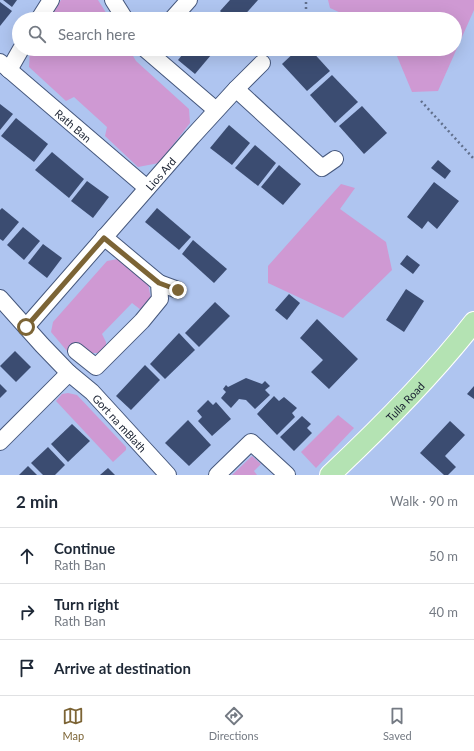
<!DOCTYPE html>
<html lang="en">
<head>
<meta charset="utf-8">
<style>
  body { margin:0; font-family:Lato,sans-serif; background:#f2f2f3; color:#1f2937 }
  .stop { position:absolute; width:12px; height:12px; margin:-9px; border:3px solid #7c6435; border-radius:50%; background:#fff }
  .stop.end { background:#7c6435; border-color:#fff; box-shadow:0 1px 4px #0008 }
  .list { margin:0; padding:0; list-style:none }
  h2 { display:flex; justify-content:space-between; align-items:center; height:52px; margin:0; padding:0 16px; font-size:17px }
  h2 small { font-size:13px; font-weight:400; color:#747a83 }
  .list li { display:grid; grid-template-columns:26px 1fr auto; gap:12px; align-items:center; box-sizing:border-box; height:56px; padding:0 16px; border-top:1px solid #e0e1e3 }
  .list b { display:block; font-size:15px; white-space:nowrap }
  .list p { margin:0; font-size:13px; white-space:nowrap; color:#747a83 }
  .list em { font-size:13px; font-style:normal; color:#747a83 }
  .icon { flex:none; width:22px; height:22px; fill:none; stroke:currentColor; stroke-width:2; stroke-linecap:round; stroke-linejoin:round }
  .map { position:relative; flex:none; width:474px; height:475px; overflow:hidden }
  .search { position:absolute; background:#fff; box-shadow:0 4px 16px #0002; left:12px; right:12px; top:12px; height:44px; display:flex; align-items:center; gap:10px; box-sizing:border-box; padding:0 14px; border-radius:22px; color:#747a83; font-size:15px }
  .sheet { height:220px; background:#fff }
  nav { display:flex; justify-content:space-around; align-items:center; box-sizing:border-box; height:56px; border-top:1px solid #e0e1e3; background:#fff; font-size:11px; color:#747a83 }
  nav a { display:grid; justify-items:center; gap:2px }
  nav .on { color:#7c6435 }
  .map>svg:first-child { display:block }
</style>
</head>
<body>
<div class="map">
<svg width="474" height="475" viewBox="0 0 474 475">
  <rect width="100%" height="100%" fill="#afc5f0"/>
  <g fill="#cf99d3">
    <path d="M 61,0 L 98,0 L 110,19 L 49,19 Z"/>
    <path d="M 328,0 L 474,0 L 474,10 L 438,91 L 412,92 L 394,49 L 455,49 L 455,19 L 354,19 L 330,8 Z"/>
    <path d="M 30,49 L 129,49 L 136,61 L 189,109 L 190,123 L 159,163 L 138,167 L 105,136 L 107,127 L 74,97 L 66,101 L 29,67 Z"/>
    <path d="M 341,184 L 355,188 L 340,209 L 386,242 L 392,270 L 343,318 L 268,283 L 268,266 Z"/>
    <path d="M 118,259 L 148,283 L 151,299 L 141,310 L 132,303 L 102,334 L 106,342 L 106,349 L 99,353 L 88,353 L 78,342 L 67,351 L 51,332 L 53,322 L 107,261 Z"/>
    <path d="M 68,393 L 77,395 L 126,447 L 126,450 L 113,462 L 56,401 L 62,394 Z"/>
    <path d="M 338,415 L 354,428 L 316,468 L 301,452 Z"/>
    <path d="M 252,456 L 261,464 L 254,471 L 257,475 L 232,475 Z"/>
  </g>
  <g fill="#3b4c71">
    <path d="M 3,0 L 17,0 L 12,7 Z"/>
    <path d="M 230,0 L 258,0 L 241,19 L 228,19 L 220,11 Z"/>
    <path d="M 0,2 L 12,11 L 0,26 Z"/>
    <path d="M 187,49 L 204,49 L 211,55 L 195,74 L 178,60 Z"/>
    <path d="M 298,49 L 310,49 L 330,71 L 307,91 L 282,64 Z"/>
    <path d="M 332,75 L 358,102 L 335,123 L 310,95 Z"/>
    <path d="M 0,104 L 13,114 L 0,130 Z"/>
    <path d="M 362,106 L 387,133 L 364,154 L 339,126 Z"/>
    <path d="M 16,118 L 48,144 L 34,162 L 1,136 Z"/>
    <path d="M 229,125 L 250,143 L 232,165 L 210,148 Z"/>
    <path d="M 255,145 L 276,163 L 258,186 L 235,168 Z"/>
    <path d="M 52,152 L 84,179 L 69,198 L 35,170 Z"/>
    <path d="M 438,160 L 451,171 L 445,179 L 431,168 Z"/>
    <path d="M 279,165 L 301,184 L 283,205 L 261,187 Z"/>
    <path d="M 87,181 L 109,197 L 93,218 L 71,201 Z"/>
    <path d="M 434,182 L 459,201 L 437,229 L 428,221 L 422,229 L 407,217 Z"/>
    <path d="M 2,208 L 19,222 L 3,241 L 0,239 L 0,210 Z"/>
    <path d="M 157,208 L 191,237 L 179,250 L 145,222 Z"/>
    <path d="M 23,227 L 40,241 L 24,260 L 7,245 Z"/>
    <path d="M 193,240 L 227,269 L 214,283 L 182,254 Z"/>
    <path d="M 43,244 L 62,258 L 47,278 L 28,263 Z"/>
    <path d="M 407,255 L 420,265 L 413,274 L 400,264 Z"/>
    <path d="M 406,289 L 424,301 L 404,332 L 386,320 Z"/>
    <path d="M 289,294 L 300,303 L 287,320 L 275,310 Z"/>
    <path d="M 215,302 L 230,316 L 199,347 L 185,333 Z"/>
    <path d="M 317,319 L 358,359 L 329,389 L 311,372 L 323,360 L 300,338 Z"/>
    <path d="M 179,333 L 195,350 L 165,379 L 150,364 Z"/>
    <path d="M 15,351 L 31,367 L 16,382 L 0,366 Z"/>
    <path d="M 145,365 L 160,380 L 131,410 L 116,396 Z"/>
    <path d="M 246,378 L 262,384 L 265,381 L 270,386 L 265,390 L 270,395 L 255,409 L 246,400 L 239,399 L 231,408 L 221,398 L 226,392 L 223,389 L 226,385 L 228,387 Z"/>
    <path d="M 0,384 L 7,391 L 0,398 Z"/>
    <path d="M 474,386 L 474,399 L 467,394 Z"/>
    <path d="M 274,396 L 279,401 L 284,397 L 297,408 L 292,413 L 295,417 L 277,435 L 257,414 Z"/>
    <path d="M 208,400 L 213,405 L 216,402 L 231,419 L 212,436 L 198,421 L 202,417 L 197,411 Z"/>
    <path d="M 302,416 L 311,424 L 307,428 L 312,433 L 294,451 L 280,437 Z"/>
    <path d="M 188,420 L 211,445 L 189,466 L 165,443 Z"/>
    <path d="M 450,421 L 465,435 L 445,456 L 456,467 L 448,475 L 444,475 L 420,453 Z"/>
    <path d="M 72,424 L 90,441 L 68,462 L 51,444 Z"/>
    <path d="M 48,447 L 65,465 L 55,475 L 43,475 L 31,463 Z"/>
    <path d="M 28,466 L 37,475 L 19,475 Z"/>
    <path d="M 108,468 L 115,475 L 100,475 Z"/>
  </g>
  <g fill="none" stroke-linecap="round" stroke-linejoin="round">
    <defs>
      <g id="minor">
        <path d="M 113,0 L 125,19"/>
        <path d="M 39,19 L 51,0"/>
        <path d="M 172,19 L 189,0"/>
        <path d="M 145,49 L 216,110"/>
        <path id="s1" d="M 0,62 L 147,188"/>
        <path d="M 9,70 L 21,49"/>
        <path d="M 236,89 L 262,63"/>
        <path d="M 159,283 L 178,290"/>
        <path d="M 0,298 L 42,345 L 69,373"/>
        <path id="s2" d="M 26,327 L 192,137 L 236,89 L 322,168 L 335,159"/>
        <path d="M 76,351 L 96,367 L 142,321 L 160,299 L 159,283 L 104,237"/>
        <path id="s3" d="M 0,442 L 69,373 L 92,392 L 168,475"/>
        <path d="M 217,475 L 251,442 L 287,475"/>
      </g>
      <g id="major">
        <path id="s4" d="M 330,475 C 381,427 431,377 474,322"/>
      </g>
    </defs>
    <use href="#minor" stroke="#45577c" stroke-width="18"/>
    <use href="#major" stroke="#fff" stroke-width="22"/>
    <g stroke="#61708d" stroke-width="2.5" stroke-dasharray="2 3" stroke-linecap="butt">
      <path d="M 306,19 L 306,0"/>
      <path d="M 421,101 L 474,159"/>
    </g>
    <use href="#minor" stroke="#fff" stroke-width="16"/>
    <use href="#major" stroke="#b4e3b3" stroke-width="20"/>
  </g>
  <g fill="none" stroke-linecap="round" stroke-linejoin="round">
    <path stroke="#7c6435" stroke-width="5" d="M 26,327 L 104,238 L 159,283 L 178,290"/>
  </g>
  <g text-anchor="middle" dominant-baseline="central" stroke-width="4" stroke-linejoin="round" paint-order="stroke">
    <g font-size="11" fill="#1a2232" stroke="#dae6fc">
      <text stroke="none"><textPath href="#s1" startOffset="97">Rath Ban</textPath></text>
      <text stroke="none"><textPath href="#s2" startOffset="204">Lios Ard</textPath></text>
      <text stroke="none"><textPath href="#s4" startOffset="105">Tulla Road</textPath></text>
      <text stroke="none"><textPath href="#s3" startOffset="169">Gort na mBlath</textPath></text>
    </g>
  </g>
</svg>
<div class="stop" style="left:26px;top:327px"></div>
<div class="stop end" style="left:178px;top:290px"></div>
<div class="search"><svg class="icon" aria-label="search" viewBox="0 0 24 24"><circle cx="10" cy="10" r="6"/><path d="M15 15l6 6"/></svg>Search here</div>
</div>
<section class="sheet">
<h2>2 min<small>Walk · 90 m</small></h2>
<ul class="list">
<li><svg class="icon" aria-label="ahead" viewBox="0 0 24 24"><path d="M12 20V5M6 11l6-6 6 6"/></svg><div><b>Continue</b><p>Rath Ban</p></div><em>50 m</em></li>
<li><svg class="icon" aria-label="right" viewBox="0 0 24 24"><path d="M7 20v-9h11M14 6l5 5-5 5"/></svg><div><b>Turn right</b><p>Rath Ban</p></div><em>40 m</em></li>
<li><svg class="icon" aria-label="arrive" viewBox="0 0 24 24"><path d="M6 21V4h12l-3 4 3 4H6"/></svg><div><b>Arrive at destination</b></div></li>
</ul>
</section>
<nav>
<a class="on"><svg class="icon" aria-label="map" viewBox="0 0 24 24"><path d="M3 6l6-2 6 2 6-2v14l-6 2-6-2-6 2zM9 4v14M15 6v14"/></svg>Map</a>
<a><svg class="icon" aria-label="directions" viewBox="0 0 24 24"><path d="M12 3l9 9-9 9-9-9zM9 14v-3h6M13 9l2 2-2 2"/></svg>Directions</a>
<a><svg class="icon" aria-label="saved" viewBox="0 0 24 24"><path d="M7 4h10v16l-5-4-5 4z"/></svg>Saved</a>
</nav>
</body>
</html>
